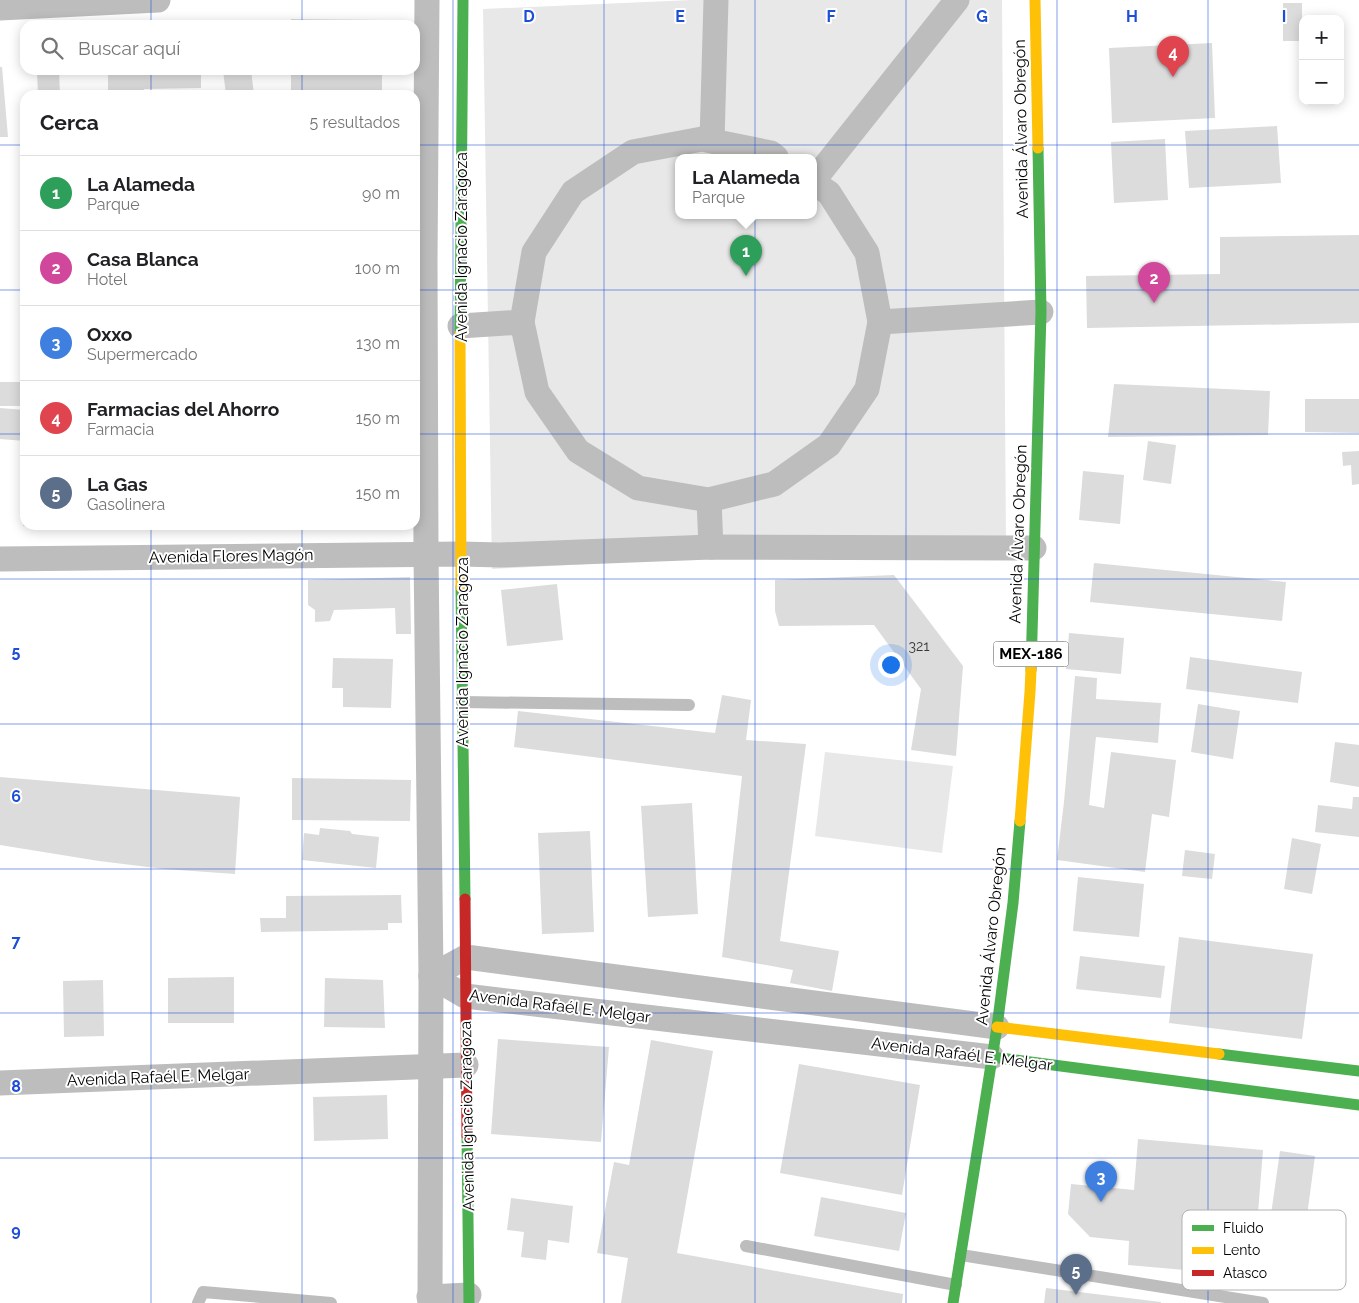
<!DOCTYPE html>
<html lang="es">
<head>
<meta charset="utf-8">
<style>
  body { margin:0; font-family:Raleway,sans-serif; background:#f6f6f6; color:#202124 }
  .controls { position:absolute; right:15px; top:15px; display:grid; overflow:hidden; border-radius:10px; box-shadow:0 2px 12px #0003 }
  .controls button { width:45px; height:45px; display:grid; place-items:center; padding:0; border:0; border-bottom:1px solid #e0e0e0; background:#fff; color:#202124; font:25px sans-serif }
  .you { position:absolute; left:890px; top:664px; width:18px; height:18px; margin:-12px; border:4px solid #fff; border-radius:50%; background:#1a73e8; box-shadow:0 0 0 8px #1a73e833 }
  .badge { display:grid; place-items:center; width:32px; height:32px; border-radius:50%; background:#ea580c; color:#fff; font-size:16px; font-weight:700 }
  .pin { position:absolute; translate:-50% -41px; filter:drop-shadow(0 1px 2px #0008) }
  .pin::after { content:''; position:absolute; top:26px; width:18px; height:15px; background:inherit; clip-path:polygon(0 0,100% 0,50% 100%) }
  .popup { position:absolute; left:675px; top:154px; width:142px; height:65px; box-sizing:border-box; display:grid; place-content:center; border-radius:10px; background:#fff; filter:drop-shadow(0 1px 4px #0005); font-size:16px; white-space:nowrap; color:#757577 }
  .popup b { font-size:19px; color:#202124 }
  .popup::after { content:''; position:absolute; left:50%; top:100%; margin-left:-10px; border:10px solid transparent; border-top-color:#fff }
  .list { margin:0; padding:0; list-style:none }
  h2 { display:flex; justify-content:space-between; align-items:center; height:65px; margin:0; padding:0 20px; font-size:21px }
  h2 small { font-size:16px; font-weight:400; color:#757577 }
  .list li { display:grid; grid-template-columns:32px 1fr auto; gap:15px; align-items:center; box-sizing:border-box; height:75px; padding:0 20px; border-top:1px solid #e0e0e0 }
  .list b { display:block; font-size:19px; white-space:nowrap }
  .list p { margin:0; font-size:16px; white-space:nowrap; color:#757577 }
  .list em { font-size:16px; font-style:normal; color:#757577 }
  .icon { flex:none; width:28px; height:28px; fill:none; stroke:currentColor; stroke-width:2; stroke-linecap:round; stroke-linejoin:round }
  .map { position:relative; flex:none; width:1359px; height:1303px; overflow:hidden }
  .search { position:absolute; background:#fff; box-shadow:0 2px 12px #0003; left:20px; top:20px; width:400px; height:55px; display:flex; align-items:center; gap:12px; box-sizing:border-box; padding:0 18px; border-radius:15px; color:#757577; font-size:19px }
  .panel { position:absolute; background:#fff; box-shadow:0 2px 12px #0003; left:20px; top:90px; width:400px; height:440px; border-radius:15px }
  .map>svg:first-child { display:block }
</style>
</head>
<body>
<div class="map">
<svg width="1359" height="1303" viewBox="0 0 1359 1303">
  <rect width="100%" height="100%" fill="#fff"/>
  <g fill="#e8e8e8" fill-rule="evenodd">
    <path d="M 692,0 L 1002,0 L 1006,542 L 492,569 L 483,9 ZM 678,157 L 814,157 L 814,215 L 678,215 Z"/>
    <path d="M 825,752 L 953,766 L 942,853 L 815,836 Z"/>
  </g>
  <g fill="#dcdcdc">
    <rect x="1283" y="3" width="19" height="38"/>
    <path d="M 291,19 L 383,20 L 382,25 L 291,25 Z"/>
    <path d="M 1212,43 L 1215,118 L 1112,123 L 1109,48 Z"/>
    <path d="M 0,67 L 2,67 L 8,137 L 0,137 Z"/>
    <path d="M 37,70 L 59,70 L 60,95 L 38,95 Z"/>
    <path d="M 108,70 L 201,70 L 201,88 L 144,89 L 144,95 L 108,95 Z"/>
    <path d="M 223,70 L 251,70 L 254,95 L 226,95 Z"/>
    <rect x="291" y="70" width="91" height="25"/>
    <path d="M 1277,126 L 1281,183 L 1189,188 L 1185,131 Z"/>
    <path d="M 1165,139 L 1168,200 L 1114,203 L 1111,142 Z"/>
    <path d="M 1359,235 L 1359,323 L 1087,328 L 1086,276 L 1220,274 L 1220,237 Z"/>
    <rect x="0" y="382" width="25" height="24"/>
    <path d="M 1114,384 L 1270,391 L 1268,435 L 1108,437 Z"/>
    <path d="M 1305,399 L 1359,399 L 1359,433 L 1305,432 Z"/>
    <path d="M 0,408 L 25,410 L 25,441 L 0,439 Z"/>
    <path d="M 1148,441 L 1176,445 L 1171,484 L 1143,480 Z"/>
    <path d="M 1359,451 L 1359,484 L 1352,485 L 1351,465 L 1343,466 L 1342,452 Z"/>
    <path d="M 1083,471 L 1124,475 L 1120,524 L 1079,520 Z"/>
    <path d="M 23,525 L 51,525 L 51,528 L 23,526 Z"/>
    <path d="M 53,525 L 88,525 L 87,530 L 53,526 Z"/>
    <path d="M 1094,563 L 1286,582 L 1282,621 L 1090,602 Z"/>
    <path d="M 894,575 L 963,666 L 956,756 L 911,750 L 921,689 L 874,625 L 779,626 L 775,611 L 775,580 Z"/>
    <path d="M 410,577 L 411,634 L 396,634 L 395,608 L 334,610 L 330,621 L 315,622 L 315,610 L 308,605 L 308,580 Z"/>
    <path d="M 557,584 L 563,640 L 507,646 L 501,590 Z"/>
    <path d="M 1069,633 L 1124,638 L 1121,674 L 1066,669 Z"/>
    <path d="M 1190,657 L 1302,672 L 1298,703 L 1186,689 Z"/>
    <path d="M 333,658 L 393,659 L 391,708 L 343,707 L 343,688 L 332,688 Z"/>
    <path d="M 1075,676 L 1097,678 L 1096,699 L 1161,703 L 1158,743 L 1096,737 L 1089,805 L 1104,808 L 1111,752 L 1176,760 L 1169,817 L 1152,814 L 1145,872 L 1057,860 L 1064,802 Z"/>
    <path d="M 722,695 L 751,700 L 746,740 L 806,744 L 780,941 L 839,951 L 832,991 L 790,983 L 793,970 L 722,957 L 742,776 L 514,747 L 518,711 L 715,733 Z"/>
    <path d="M 1198,704 L 1240,711 L 1233,759 L 1191,752 Z"/>
    <path d="M 1335,742 L 1359,745 L 1359,787 L 1330,782 Z"/>
    <path d="M 0,777 L 240,797 L 235,874 L 164,869 L 99,861 L 0,845 Z"/>
    <path d="M 292,778 L 411,780 L 410,821 L 292,820 Z"/>
    <path d="M 1353,797 L 1359,797 L 1359,837 L 1315,832 L 1318,805 L 1352,809 Z"/>
    <path d="M 692,803 L 698,914 L 648,917 L 641,806 Z"/>
    <path d="M 320,828 L 350,831 L 352,834 L 379,837 L 376,868 L 302,860 L 304,833 L 319,835 Z"/>
    <path d="M 590,831 L 594,932 L 542,934 L 538,833 Z"/>
    <path d="M 1292,838 L 1321,844 L 1312,894 L 1284,889 Z"/>
    <path d="M 1185,850 L 1215,854 L 1212,879 L 1182,876 Z"/>
    <path d="M 1078,877 L 1144,884 L 1139,937 L 1073,931 Z"/>
    <path d="M 401,895 L 402,923 L 388,923 L 388,930 L 261,932 L 260,918 L 286,918 L 286,896 Z"/>
    <path d="M 1179,937 L 1313,954 L 1302,1039 L 1169,1023 Z"/>
    <path d="M 1080,956 L 1165,966 L 1161,998 L 1076,989 Z"/>
    <path d="M 234,977 L 234,1023 L 168,1023 L 168,978 Z"/>
    <path d="M 325,978 L 383,980 L 385,1028 L 324,1027 Z"/>
    <path d="M 103,980 L 104,1036 L 64,1037 L 63,981 Z"/>
    <path d="M 498,1039 L 609,1047 L 601,1142 L 491,1134 Z"/>
    <path d="M 651,1040 L 713,1051 L 677,1253 L 903,1294 L 902,1303 L 621,1303 L 628,1258 L 597,1253 L 614,1162 L 629,1165 Z"/>
    <path d="M 799,1064 L 920,1085 L 902,1195 L 780,1173 Z"/>
    <path d="M 387,1095 L 388,1139 L 314,1141 L 313,1097 Z"/>
    <path d="M 1138,1139 L 1263,1150 L 1253,1276 L 1128,1265 L 1129,1241 L 1090,1237 L 1068,1214 L 1071,1184 L 1134,1190 Z"/>
    <path d="M 1280,1151 L 1315,1156 L 1299,1276 L 1263,1271 Z"/>
    <path d="M 821,1197 L 906,1213 L 899,1251 L 814,1236 Z"/>
    <path d="M 511,1198 L 573,1206 L 569,1243 L 548,1240 L 546,1260 L 521,1257 L 524,1232 L 507,1230 Z"/>
    <path d="M 1046,1288 L 1161,1302 L 1161,1303 L 1044,1303 Z"/>
  </g>
  <g fill="none" stroke-linecap="round" stroke-linejoin="round">
    <g stroke="#bdbdbd" stroke-width="12">
      <path d="M 462,702 L 689,705"/>
      <path d="M 746,1246 L 956,1285"/>
      <path d="M 961,1255 L 1263,1303"/>
      <path d="M 198,1303 L 203,1292 L 331,1303"/>
    </g>
    <g stroke="#bdbdbd" stroke-width="25">
      <path d="M 427,0 L 425,261 L 426,554 L 431,976 L 430,1303"/>
      <path d="M 0,8 L 158,0"/>
      <path d="M 712,141 L 716,0"/>
      <path d="M 776,157 L 771,153 L 702,139 L 633,152 L 573,192 L 534,252 L 522,322 L 537,392 L 578,451 L 638,488 L 709,500 L 774,484 L 829,445 L 867,389 L 880,322 L 867,253 L 829,193 L 814,183"/>
      <path d="M 814,180 L 957,0"/>
      <path d="M 880,322 L 1041,312"/>
      <path d="M 460,326 L 522,322"/>
      <path d="M 709,500 L 711,547"/>
      <path d="M 0,559 L 461,554 L 500,555 L 711,547 L 1034,548"/>
      <path d="M 431,976 L 466,957 L 997,1027"/>
      <path d="M 431,976 L 465,996 L 992,1057"/>
      <path d="M 0,1083 L 466,1065"/>
      <path d="M 429,1297 L 469,1295"/>
    </g>
    <g stroke="#4caf50" stroke-width="11">
      <path d="M 460,334 L 463,0"/>
      <path d="M 461,587 L 465,899"/>
      <path d="M 1031,670 L 1041,312 L 1038,148"/>
      <path d="M 1219,1054 L 1359,1071"/>
      <path d="M 992,1057 L 1359,1105"/>
      <path d="M 467,1136 L 469,1303"/>
      <path d="M 953,1303 L 997,1027 L 1013,903 L 1020,821"/>
    </g>
    <g stroke="#ffc107" stroke-width="11">
      <path d="M 1035,0 L 1038,148"/>
      <path d="M 460,334 L 461,587"/>
      <path d="M 1020,821 L 1030,692 L 1031,670"/>
      <path d="M 997,1027 L 1219,1054"/>
    </g>
    <path stroke="#c62828" stroke-width="11" d="M 465,899 L 467,1136"/>
  </g>
  <path fill="none" stroke="#1d4ed8" stroke-width="1" stroke-opacity="0.55" d="M 151,0 L 151,25M 302,0 L 302,25M 453,0 L 453,1303M 604,0 L 604,1303M 755,0 L 755,1303M 906,0 L 906,1303M 1057,0 L 1057,1303M 1208,0 L 1208,1303M 151,70 L 151,95M 302,70 L 302,95M 0,145 L 25,145M 415,145 L 1359,145M 0,290 L 25,290M 415,290 L 1359,290M 0,434 L 25,434M 415,434 L 1359,434M 151,525 L 151,1303M 302,525 L 302,1303M 0,579 L 1359,579M 0,724 L 1359,724M 0,869 L 1359,869M 0,1013 L 1359,1013M 0,1158 L 1359,1158"/>
  <g text-anchor="middle" dominant-baseline="central" stroke-width="4" stroke-linejoin="round" paint-order="stroke">
    <g font-size="14" fill="#373737">
      <text x="919" y="646">321</text>
    </g>
    <rect fill="#fff" stroke="#4c4c4c" stroke-width="1" x="993.5" y="641.5" width="75" height="25" rx="4"/>
    <g font-size="15" font-weight="bold" fill="#000">
      <text x="1031" y="654">MEX-186</text>
    </g>
    <g font-size="16" fill="#000" stroke="#fff">
      <text transform="translate(1021 129) rotate(-91)">Avenida Álvaro Obregón</text>
      <text transform="translate(461 247) rotate(-90)">Avenida Ignacio Zaragoza</text>
      <text transform="translate(1018 534) rotate(-88)">Avenida Álvaro Obregón</text>
      <text transform="translate(231 556) rotate(-1)">Avenida Flores Magón</text>
      <text transform="translate(462 652) rotate(-90)">Avenida Ignacio Zaragoza</text>
      <text transform="translate(991 936) rotate(-84)">Avenida Álvaro Obregón</text>
      <text transform="translate(560 1006) rotate(7)">Avenida Rafaél E. Melgar</text>
      <text transform="translate(962 1054) rotate(7)">Avenida Rafaél E. Melgar</text>
      <text transform="translate(158 1077) rotate(-2)">Avenida Rafaél E. Melgar</text>
      <text transform="translate(467 1116) rotate(-91)">Avenida Ignacio Zaragoza</text>
    </g>
  </g>
  <rect x="1182" y="1210" width="164" height="80" rx="8" fill="#fff" stroke="#b2b2b2" stroke-width="1"/>
  <rect x="1192" y="1225" width="22" height="6" fill="#4caf50"/>
  <rect x="1192" y="1247" width="22" height="7" fill="#ffc107"/>
  <rect x="1192" y="1270" width="22" height="6" fill="#c62828"/>
  <g font-size="14" fill="#000">
    <text x="1223" y="1233">Fluido</text>
    <text x="1223" y="1255">Lento</text>
    <text x="1223" y="1278">Atasco</text>
  </g>
  <g font-size="16" text-anchor="middle" font-weight="bold" fill="#1d4ed8" stroke="#fff" stroke-width="4" stroke-linejoin="round" paint-order="stroke">
    <text x="529" y="22">D</text>
    <text x="680" y="22">E</text>
    <text x="831" y="22">F</text>
    <text x="982" y="22">G</text>
    <text x="1132" y="22">H</text>
    <text x="1284" y="22">I</text>
    <text x="16" y="657">5</text>
    <text x="16" y="802">6</text>
    <text x="16" y="947">7</text>
    <text x="16" y="1092">8</text>
    <text x="16" y="1236">9</text>
  </g>
</svg>
<div class="controls">
<button>+</button>
<button>−</button>
</div>
<div class="you"></div>
<div class="pin badge" style="left:746px;top:276px;background:#2e9e5b">1</div>
<div class="popup"><b>La Alameda</b>Parque</div>
<div class="pin badge" style="left:1154px;top:303px;background:#d1479c">2</div>
<div class="pin badge" style="left:1101px;top:1202px;background:#3f7fe0">3</div>
<div class="pin badge" style="left:1173px;top:77px;background:#e0444e">4</div>
<div class="pin badge" style="left:1076px;top:1295px;background:#5c6f8a">5</div>
<div class="search"><svg class="icon" aria-label="search" viewBox="0 0 24 24"><circle cx="10" cy="10" r="6"/><path d="M15 15l6 6"/></svg>Buscar aquí</div>
<section class="panel">
<h2>Cerca<small>5 resultados</small></h2>
<ul class="list">
<li><span class="badge" style="background:#2e9e5b">1</span><div><b>La Alameda</b><p>Parque</p></div><em>90 m</em></li>
<li><span class="badge" style="background:#d1479c">2</span><div><b>Casa Blanca</b><p>Hotel</p></div><em>100 m</em></li>
<li><span class="badge" style="background:#3f7fe0">3</span><div><b>Oxxo</b><p>Supermercado</p></div><em>130 m</em></li>
<li><span class="badge" style="background:#e0444e">4</span><div><b>Farmacias del Ahorro</b><p>Farmacia</p></div><em>150 m</em></li>
<li><span class="badge" style="background:#5c6f8a">5</span><div><b>La Gas</b><p>Gasolinera</p></div><em>150 m</em></li>
</ul>
</section>
</div>
</body>
</html>
